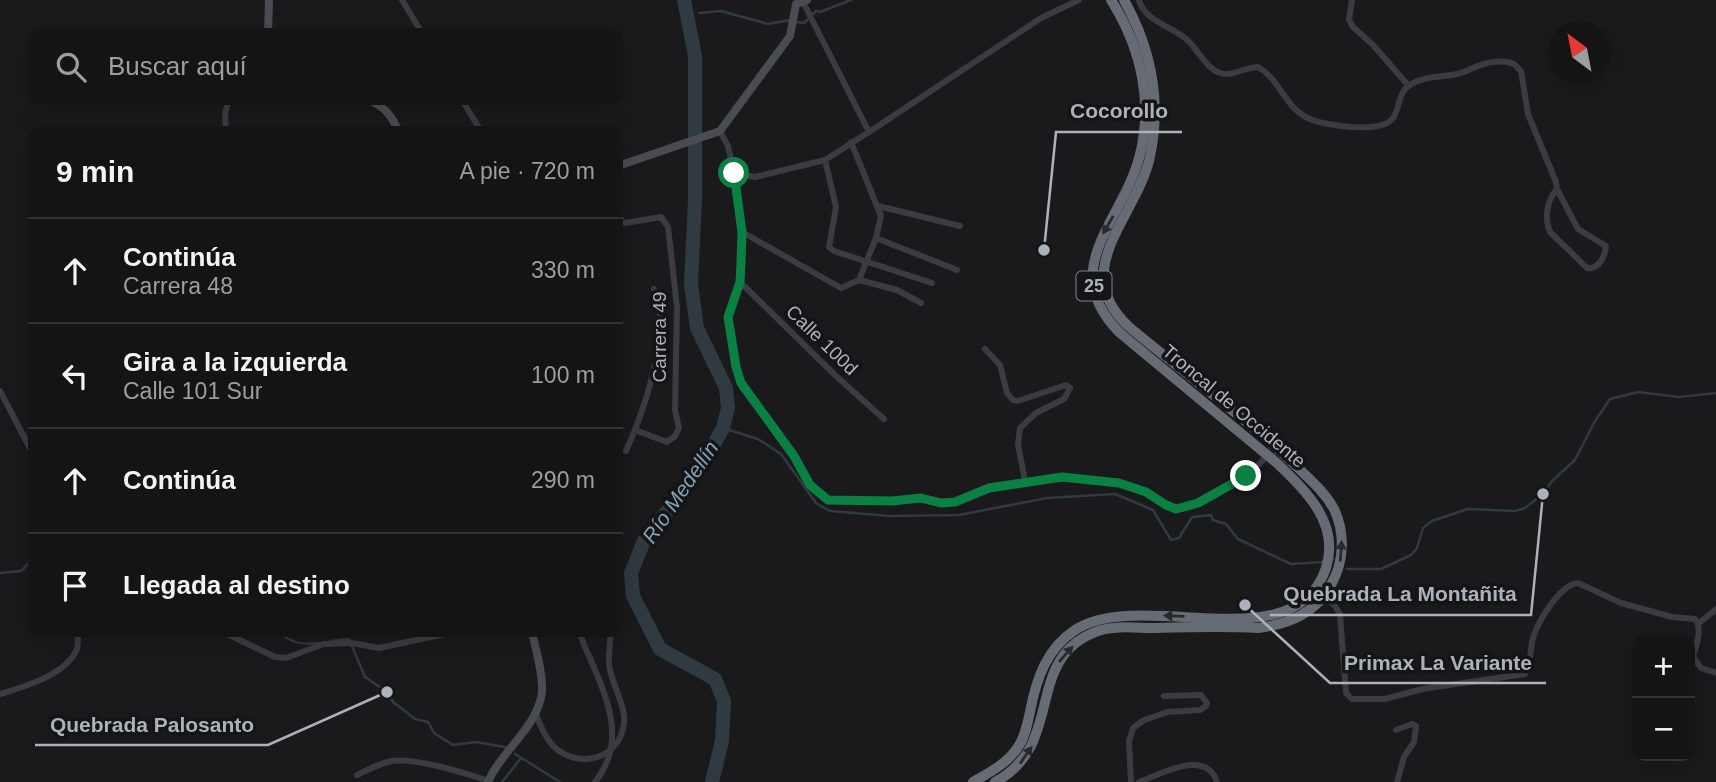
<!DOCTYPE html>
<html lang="es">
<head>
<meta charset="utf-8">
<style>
  body { margin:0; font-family:Arial,sans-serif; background:#212122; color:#f1f3f6 }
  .controls { position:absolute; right:21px; bottom:21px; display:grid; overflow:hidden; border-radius:14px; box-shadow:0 7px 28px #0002 }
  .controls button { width:63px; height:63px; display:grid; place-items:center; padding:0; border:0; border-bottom:2px solid #333334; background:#141415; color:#f1f3f6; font:35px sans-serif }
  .compass { position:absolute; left:1548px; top:21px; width:63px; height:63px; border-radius:50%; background:#141415; box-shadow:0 7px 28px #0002; rotate:328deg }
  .stop { position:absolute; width:21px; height:21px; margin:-16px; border:5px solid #0b8043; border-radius:50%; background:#fff }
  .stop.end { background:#0b8043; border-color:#fff; box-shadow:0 2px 7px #0008 }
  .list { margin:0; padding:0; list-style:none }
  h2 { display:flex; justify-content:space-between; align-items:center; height:91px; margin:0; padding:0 28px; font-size:30px }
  h2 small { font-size:23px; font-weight:400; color:#9d9ea0 }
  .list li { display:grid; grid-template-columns:46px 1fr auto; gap:21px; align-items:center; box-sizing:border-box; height:105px; padding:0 28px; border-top:2px solid #333334 }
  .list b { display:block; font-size:26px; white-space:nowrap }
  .list p { margin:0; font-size:23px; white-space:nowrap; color:#9d9ea0 }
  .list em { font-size:23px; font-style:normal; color:#9d9ea0 }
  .icon { flex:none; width:38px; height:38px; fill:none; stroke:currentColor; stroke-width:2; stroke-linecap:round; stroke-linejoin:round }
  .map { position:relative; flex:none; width:1716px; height:782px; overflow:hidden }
  .search { position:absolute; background:#141415; box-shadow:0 7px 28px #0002; left:28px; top:28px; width:595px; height:77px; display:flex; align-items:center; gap:18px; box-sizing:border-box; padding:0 24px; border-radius:14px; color:#9d9ea0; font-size:26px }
  .panel { position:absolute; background:#141415; box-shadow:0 7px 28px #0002; left:28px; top:126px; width:595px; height:511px; border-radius:14px }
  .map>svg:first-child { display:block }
</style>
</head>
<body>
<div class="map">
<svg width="1716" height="782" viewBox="0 0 1716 782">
  <rect width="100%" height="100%" fill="#1a1a1c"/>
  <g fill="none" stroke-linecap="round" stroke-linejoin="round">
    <g stroke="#2f3a41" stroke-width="2.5">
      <path d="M 699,13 L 721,11 L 768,24 L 790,20"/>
      <path d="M 796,22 L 804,23 L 816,11 L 820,12 L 851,0"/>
      <path d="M 723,428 L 758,439 L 781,454 L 816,503 L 830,511 L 890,516 L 959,515 L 1047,498 L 1115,494 L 1153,510 L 1171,540 L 1179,538 L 1192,517 L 1211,515 L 1213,520 L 1226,524 L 1238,539 L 1291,564 L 1325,562"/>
      <path d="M 1347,569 L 1381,569 L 1411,555 L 1417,548 L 1423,528 L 1432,521 L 1468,509 L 1515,511 L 1525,508 L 1543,494 L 1552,481 L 1575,460 L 1595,421 L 1610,399 L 1638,392 L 1679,397 L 1716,393"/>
      <path d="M 0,573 L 21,571 L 33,559"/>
      <path d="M 279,632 C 289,643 306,645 321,643"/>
      <path d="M 331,641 L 349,639 L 365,677 L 387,692 L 393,702 L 415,719 L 428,722 L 434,733 L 453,745 L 476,742 L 505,747"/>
      <path d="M 515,754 L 560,782"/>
      <path d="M 502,782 L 521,758"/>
    </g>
    <path stroke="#2f3a41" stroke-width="14" d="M 684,0 L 695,56 L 695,200 L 691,284 L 697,328 L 726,388 L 728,408 L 723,428 L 700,469 L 644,541 L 631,573 L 633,596 L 660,649 L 715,679 L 724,701 L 722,741 L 712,782"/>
    <g stroke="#3b3c41" stroke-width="6">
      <path d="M 402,0 L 422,33"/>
      <path d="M 1139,0 C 1144,20 1170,26 1185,38 C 1197,47 1205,68 1220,73 C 1233,77 1245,67 1258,67 C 1281,80 1285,109 1310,119 C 1326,126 1382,134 1393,118 C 1400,108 1398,92 1410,85 C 1423,76 1442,77 1457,74 C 1469,71 1480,63 1493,62 C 1500,61 1508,61 1514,64 L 1521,71 L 1528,114 L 1556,182 L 1557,189 C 1547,200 1544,218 1550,232 L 1584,265 L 1587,268 C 1599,270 1605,256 1606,246 L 1578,229 L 1557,189"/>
      <path d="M 1352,0 L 1349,20 L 1353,27 L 1373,45 L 1408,85"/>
      <path d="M 803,2 L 869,132 L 1041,18 L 1079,0"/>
      <path d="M 462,100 L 481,131"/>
      <path d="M 226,131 L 225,113 L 229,100"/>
      <path d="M 720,131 L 728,146 L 734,173 L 742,232 L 740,282 L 728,317 L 736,367 L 741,383 L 794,455 L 810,485 L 828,500 L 892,501 L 921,498 L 941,503 L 955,502 L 989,488 L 1025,481 L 1018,444 L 1020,428 L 1036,413 L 1064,399 L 1070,388 L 1066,385 L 1018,401 L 1013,400 L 1007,393 L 1000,365 L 985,349"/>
      <path d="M 825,160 L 836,207 L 829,247 L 834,251 L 932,283"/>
      <path d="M 734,173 L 755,177 L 825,160 L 869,132"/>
      <path d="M 618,203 L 621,221 L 625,223 L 661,217 L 668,227 L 677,307 L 675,410 L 679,428 L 675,436 L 667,442 L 635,430"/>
      <path d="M 878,206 L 960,226"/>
      <path d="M 742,232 L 841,288 L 859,280 L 876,238 L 881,216 L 851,142"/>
      <path d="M 876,238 L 957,270"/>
      <path d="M 859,280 L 897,290 L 921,303"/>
      <path d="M 740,282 L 836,376 L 884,419"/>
      <path d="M 0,391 L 33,454"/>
      <path d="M 626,451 C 642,416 665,348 660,311 C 659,304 656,296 654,289"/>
      <path d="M 1025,481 C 1060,475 1110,478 1143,491 C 1154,495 1163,507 1176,509 C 1199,511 1253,472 1268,455"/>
      <path d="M 1324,596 L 1335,606 L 1340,614 L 1346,693 L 1352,699 L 1385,699 L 1422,689 L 1525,674 C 1531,665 1530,653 1532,642 C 1536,624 1559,585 1578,583 L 1621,603 L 1672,617 L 1695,619 C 1703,629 1696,646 1693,657 L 1701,668 L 1716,673"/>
      <path d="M 1699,623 L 1716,609"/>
      <path d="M 223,632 L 275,657 L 286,658 L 324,644 L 352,643 L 379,648 L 454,632"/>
      <path d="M 579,632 C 597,680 634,734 595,782"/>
      <path d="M 0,694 C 24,687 66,675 77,649 C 78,644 78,637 78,632"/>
      <path d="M 536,714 C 540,726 545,737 554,747 C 580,770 620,759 624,723 C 626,706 611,682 609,665 C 608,654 611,643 610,632"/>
      <path d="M 1396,730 L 1412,724 L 1416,726 L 1414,742 L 1404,757 L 1397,782"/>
      <path d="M 357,775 C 368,770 380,763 392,761 C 416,757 465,773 489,781"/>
      <path d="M 1131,782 L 1129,741 L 1133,728 L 1144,720 L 1168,712 L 1200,710 L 1206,706 L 1207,703 L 1201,695 L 1164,696"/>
      <path d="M 1139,782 C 1162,774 1206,748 1217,782"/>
    </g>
    <g stroke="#494c52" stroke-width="8">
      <path d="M 268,33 L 269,0"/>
      <path d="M 369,100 C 384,107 392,115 398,131"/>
      <path d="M 618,166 L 720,131 L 790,36 L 796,4 L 807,0"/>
      <path d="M 488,782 C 501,751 538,727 542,692 C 543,672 536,651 532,632"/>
    </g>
    <g stroke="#676b73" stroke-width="10">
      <path d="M 973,782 C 990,772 1007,764 1018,747 C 1026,735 1027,724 1030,712 C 1036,680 1046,649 1075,630 C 1142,587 1295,663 1326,568 C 1340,524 1307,492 1278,464 L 1120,333 C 1056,269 1122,222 1139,158 C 1154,104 1141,47 1111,0"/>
      <path d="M 995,782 C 1067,744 1022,658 1098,631 C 1116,625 1137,628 1156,628 C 1190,627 1224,626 1258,628 C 1289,624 1317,613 1332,583 C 1344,561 1345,534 1335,511 C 1325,491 1308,478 1293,463 C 1241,414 1183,372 1128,326 C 1069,270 1134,219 1149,161 C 1162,105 1152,50 1124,0"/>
    </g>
  </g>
  <defs><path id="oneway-solid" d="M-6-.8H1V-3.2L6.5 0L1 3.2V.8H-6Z" transform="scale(1.75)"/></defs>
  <g fill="#2a2a2e">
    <use href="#oneway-solid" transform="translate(1108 225) rotate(120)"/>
    <use href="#oneway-solid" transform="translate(1341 551) rotate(-86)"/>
    <use href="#oneway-solid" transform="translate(1174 616) rotate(-178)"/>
    <use href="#oneway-solid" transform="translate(1066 654) rotate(-49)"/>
    <use href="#oneway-solid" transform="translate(1026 755) rotate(-55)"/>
  </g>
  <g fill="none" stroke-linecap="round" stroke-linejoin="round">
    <path stroke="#0b8043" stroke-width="9" d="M 734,173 L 742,232 L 741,263 L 740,282 L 728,317 L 736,367 L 741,383 L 794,456 L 810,485 L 828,500 L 892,501 L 921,498 L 941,503 L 955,502 L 989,488 L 1062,477 L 1119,483 L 1146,492 L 1166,505 L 1176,509 L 1198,503 L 1246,476"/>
  </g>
  <g text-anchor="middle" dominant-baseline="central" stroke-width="7" stroke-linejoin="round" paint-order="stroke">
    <rect fill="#151517" stroke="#7f838a" stroke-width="2" x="1076.5" y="271.5" width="35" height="29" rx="5"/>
    <g font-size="18" font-weight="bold" fill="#acb2bc">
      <text x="1094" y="286">25</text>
    </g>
    <g font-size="19" fill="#acb2bc" stroke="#151517">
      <text transform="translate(659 337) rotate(-90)">Carrera 49</text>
      <text transform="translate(822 340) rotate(44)">Calle 100d</text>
      <text transform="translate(1234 406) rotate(40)">Troncal de Occidente</text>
    </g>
    <g font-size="21" font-style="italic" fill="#83a2b7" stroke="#151517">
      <text transform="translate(680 492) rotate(-56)">Río Medellín</text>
    </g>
  </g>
  <path fill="none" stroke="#acb2bc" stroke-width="2.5" d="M1044 250L1056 132H1182M1543 494L1531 615H1270M1245 605L1330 683H1546M387 692L268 745H35"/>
  <g fill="#acb2bc" stroke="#151517" stroke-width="2.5">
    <circle cx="1044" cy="250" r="7"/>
    <circle cx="1543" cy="494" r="7"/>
    <circle cx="1245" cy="605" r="7"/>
    <circle cx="387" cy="692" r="7"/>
  </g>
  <g font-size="21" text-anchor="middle" font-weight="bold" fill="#acb2bc" stroke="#151517" stroke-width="7" stroke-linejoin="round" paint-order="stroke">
    <text x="1119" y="118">Cocorollo</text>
    <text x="1400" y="601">Quebrada La Montañita</text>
    <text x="1438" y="670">Primax La Variante</text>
    <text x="152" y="732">Quebrada Palosanto</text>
  </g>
</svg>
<div class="controls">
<button>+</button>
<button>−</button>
</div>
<svg class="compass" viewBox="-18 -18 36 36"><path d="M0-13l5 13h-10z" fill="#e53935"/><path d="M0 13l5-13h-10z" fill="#9d9ea0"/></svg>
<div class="stop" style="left:734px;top:173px"></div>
<div class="stop end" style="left:1246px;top:476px"></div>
<div class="search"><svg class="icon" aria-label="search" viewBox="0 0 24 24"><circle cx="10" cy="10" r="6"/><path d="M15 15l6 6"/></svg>Buscar aquí</div>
<section class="panel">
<h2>9 min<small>A pie · 720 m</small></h2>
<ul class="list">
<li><svg class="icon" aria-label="ahead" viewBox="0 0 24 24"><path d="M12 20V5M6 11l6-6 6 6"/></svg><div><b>Continúa</b><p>Carrera 48</p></div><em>330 m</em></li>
<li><svg class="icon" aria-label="left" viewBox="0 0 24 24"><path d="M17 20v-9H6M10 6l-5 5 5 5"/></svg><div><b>Gira a la izquierda</b><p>Calle 101 Sur</p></div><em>100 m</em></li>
<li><svg class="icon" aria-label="ahead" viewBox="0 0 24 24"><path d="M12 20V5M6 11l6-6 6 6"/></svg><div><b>Continúa</b></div><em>290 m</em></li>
<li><svg class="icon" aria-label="arrive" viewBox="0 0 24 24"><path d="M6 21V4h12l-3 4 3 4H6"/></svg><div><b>Llegada al destino</b></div></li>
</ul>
</section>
</div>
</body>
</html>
